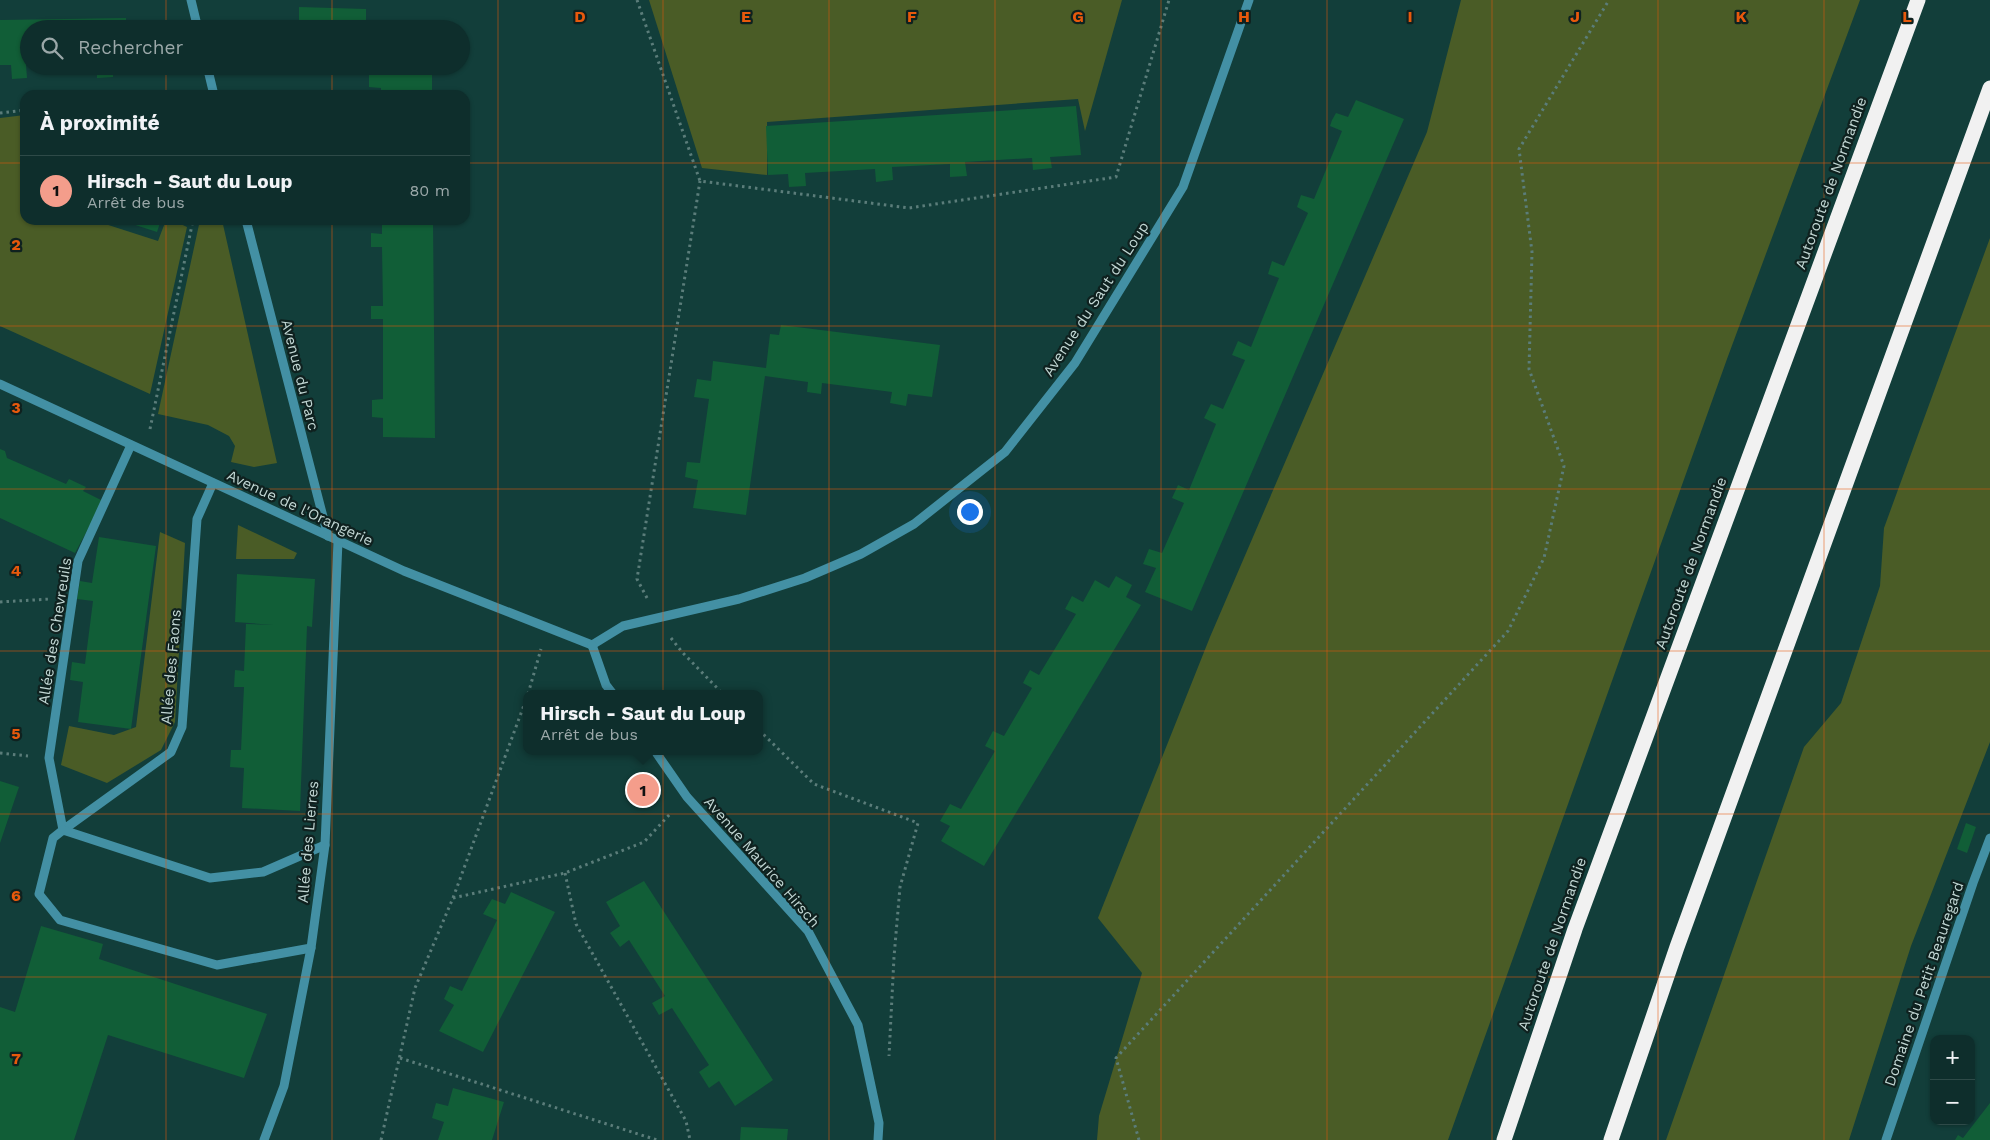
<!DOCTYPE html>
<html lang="fr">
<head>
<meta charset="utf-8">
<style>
  body { margin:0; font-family:"Work Sans",sans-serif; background:#1c3a38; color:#f1f3f6 }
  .controls { position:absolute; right:15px; bottom:15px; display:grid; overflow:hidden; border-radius:10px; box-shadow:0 1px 4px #0004 }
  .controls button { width:45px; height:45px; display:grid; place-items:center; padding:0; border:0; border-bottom:1px solid #2e4a48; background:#0e2e2c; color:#f1f3f6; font:25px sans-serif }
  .you { position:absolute; left:969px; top:511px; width:18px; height:18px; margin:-12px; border:4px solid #fff; border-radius:50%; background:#1a73e8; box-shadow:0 0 0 8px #1a73e833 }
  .badge { display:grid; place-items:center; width:32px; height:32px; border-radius:50%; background:#f49d8b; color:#111; font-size:16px; font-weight:700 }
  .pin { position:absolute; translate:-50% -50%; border:2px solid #fff; box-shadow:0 1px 5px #0006 }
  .popup { position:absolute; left:523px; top:690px; width:240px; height:65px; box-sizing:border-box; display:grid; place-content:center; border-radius:10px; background:#0e2e2c; filter:drop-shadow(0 1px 4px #0005); font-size:16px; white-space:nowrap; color:#9ba8a9 }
  .popup b { font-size:19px; color:#f1f3f6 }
  .popup::after { content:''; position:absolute; left:50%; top:100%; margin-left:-10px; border:10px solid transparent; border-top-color:#0e2e2c }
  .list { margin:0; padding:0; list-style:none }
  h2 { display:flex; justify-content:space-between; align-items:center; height:65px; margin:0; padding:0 20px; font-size:21px }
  h2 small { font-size:16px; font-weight:400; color:#9ba8a9 }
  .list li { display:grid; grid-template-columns:32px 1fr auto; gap:15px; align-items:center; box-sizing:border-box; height:70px; padding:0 20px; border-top:1px solid #2e4a48 }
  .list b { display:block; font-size:19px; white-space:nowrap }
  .list p { margin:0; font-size:16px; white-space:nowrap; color:#9ba8a9 }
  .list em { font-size:16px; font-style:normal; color:#9ba8a9 }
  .icon { flex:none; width:28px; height:28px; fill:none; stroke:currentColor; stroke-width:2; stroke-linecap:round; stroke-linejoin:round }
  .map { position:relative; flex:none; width:1990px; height:1140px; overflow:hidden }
  .search { position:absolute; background:#0e2e2c; box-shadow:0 1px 4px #0004; left:20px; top:20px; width:450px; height:55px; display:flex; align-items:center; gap:12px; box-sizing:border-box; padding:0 18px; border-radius:28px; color:#9ba8a9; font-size:19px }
  .panel { position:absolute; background:#0e2e2c; box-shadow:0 1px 4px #0004; left:20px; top:90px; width:450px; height:135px; border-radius:15px }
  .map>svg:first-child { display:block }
</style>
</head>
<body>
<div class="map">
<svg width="1990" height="1140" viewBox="0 0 1990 1140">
  <rect width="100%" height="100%" fill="#123e3a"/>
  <g fill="#4a5c26">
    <path d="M 649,0 L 1122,0 L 1085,131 L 1078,99 L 767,122 L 767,175 L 702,168 Z"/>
    <path d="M 1461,0 L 1860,0 L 1727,359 L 1448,1140 L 1097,1140 L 1099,1116 L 1142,973 L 1098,918 L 1210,637 L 1427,132 Z"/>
    <path d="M 25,115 L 25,220 L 99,220 L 99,222 L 158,241 L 166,220 L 172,220 L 187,227 L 150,394 L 0,326 L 0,118 Z"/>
    <path d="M 200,220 L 222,220 L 277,463 L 254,467 L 231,462 L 235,446 L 229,436 L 208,425 L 158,414 Z"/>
    <path d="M 1990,238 L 1990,742 L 1911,946 L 1849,1140 L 1666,1140 L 1804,747 L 1841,703 L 1880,586 L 1884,528 Z"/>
    <path d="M 238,525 L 297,553 L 294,559 L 236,559 Z"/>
    <path d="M 160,532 L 185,543 L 175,722 L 161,750 L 107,783 L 61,765 L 69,726 L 114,735 L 136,727 Z"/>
  </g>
  <g fill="#115e37">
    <path d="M 299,7 L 366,9 L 366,29 L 299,29 Z"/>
    <path d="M 126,18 L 126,29 L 29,29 L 29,65 L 26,65 L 27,78 L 12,79 L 11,65 L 0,65 L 0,20 Z"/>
    <path d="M 97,66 L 113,66 L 113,77 L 97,78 Z"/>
    <path d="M 381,66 L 432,66 L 432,95 L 381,95 L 381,88 L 369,87 L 369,74 L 381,73 Z"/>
    <path d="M 1356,100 L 1404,119 L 1192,611 L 1145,592 L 1156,568 L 1143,564 L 1149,549 L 1162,553 L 1184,503 L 1172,498 L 1178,485 L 1189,490 L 1216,424 L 1204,418 L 1211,404 L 1223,409 L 1245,360 L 1232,355 L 1238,341 L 1251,347 L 1279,278 L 1268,274 L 1272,261 L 1284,266 L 1308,213 L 1297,207 L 1301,195 L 1314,199 L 1342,131 L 1330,126 L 1332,120 L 1336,113 L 1348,117 Z"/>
    <path d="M 1076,106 L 1081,155 L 1050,157 L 1052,168 L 1033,170 L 1032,158 L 965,162 L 967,176 L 950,177 L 950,164 L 892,167 L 893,180 L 876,182 L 875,169 L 805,173 L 806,186 L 789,187 L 788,174 L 768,175 L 766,126 Z"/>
    <path d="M 120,220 L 161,220 L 157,232 Z"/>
    <path d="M 382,220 L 433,220 L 435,438 L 383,437 L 383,418 L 372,417 L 372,400 L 383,399 L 383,319 L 371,319 L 371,306 L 383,306 L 382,247 L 371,247 L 371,233 L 382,234 Z"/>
    <path d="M 781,325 L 940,345 L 932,397 L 908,394 L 906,406 L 890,403 L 892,392 L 822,383 L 821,394 L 807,392 L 808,382 L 765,376 L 746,515 L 693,508 L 698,480 L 685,477 L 687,462 L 700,463 L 709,399 L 694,397 L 697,379 L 711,381 L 713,361 L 766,368 L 770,334 L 779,335 Z"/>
    <path d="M 0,449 L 5,451 L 7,458 L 66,484 L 69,479 L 86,487 L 83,491 L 103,501 L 75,553 L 0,518 Z"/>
    <path d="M 99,537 L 156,546 L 131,729 L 78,722 L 83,682 L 70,680 L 72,662 L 85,664 L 93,601 L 77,599 L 80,581 L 92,583 Z"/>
    <path d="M 237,574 L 315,579 L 312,627 L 307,626 L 300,811 L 242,808 L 244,768 L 230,767 L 231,750 L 241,750 L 244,687 L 234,687 L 235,670 L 244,671 L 246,624 L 274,625 L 235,622 Z"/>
    <path d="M 1116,576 L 1132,585 L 1126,597 L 1141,605 L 984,866 L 941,841 L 950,826 L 940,821 L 950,804 L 961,809 L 995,751 L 985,746 L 993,731 L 1004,736 L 1032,688 L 1023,683 L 1026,677 L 1030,670 L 1039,675 L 1076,614 L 1065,609 L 1072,596 L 1083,602 L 1095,580 L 1109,588 Z"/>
    <path d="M 0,781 L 19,787 L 0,843 Z"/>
    <path d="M 1966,823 L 1976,827 L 1967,853 L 1957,849 Z"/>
    <path d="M 644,881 L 773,1080 L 735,1106 L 719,1081 L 709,1088 L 699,1072 L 709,1065 L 672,1008 L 659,1015 L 652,1003 L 665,996 L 629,940 L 620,947 L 610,933 L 620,926 L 606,902 Z"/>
    <path d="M 511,892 L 555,912 L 483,1052 L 439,1031 L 454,1005 L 444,999 L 450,986 L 462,991 L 497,920 L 483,914 L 492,899 L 505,904 Z"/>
    <path d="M 41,926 L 103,944 L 99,959 L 267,1014 L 244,1078 L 108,1035 L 74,1140 L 0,1140 L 0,1007 L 15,1012 Z"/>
    <path d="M 453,1088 L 504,1102 L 492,1140 L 438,1140 L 444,1122 L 432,1118 L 436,1103 L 448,1106 Z"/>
    <path d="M 1990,1103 L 1990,1140 L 1955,1140 L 1958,1135 L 1963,1138 Z"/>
    <path d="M 741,1127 L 788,1129 L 787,1140 L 740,1140 Z"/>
  </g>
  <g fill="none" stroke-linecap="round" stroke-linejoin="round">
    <g stroke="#5b7d7a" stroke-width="3" stroke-dasharray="2.5 4" stroke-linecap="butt">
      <path d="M 637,0 L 700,181 L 909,208 L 1116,177 L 1169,0"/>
      <path d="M 0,113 L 25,110"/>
      <path d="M 150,429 L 193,220"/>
      <path d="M 647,598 L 637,579 L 700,181"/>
      <path d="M 0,602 L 50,599"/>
      <path d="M 671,638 L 682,652 L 723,694"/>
      <path d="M 528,694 L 541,649"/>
      <path d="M 759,730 L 814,784 L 918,823 L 900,887 L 894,957 L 889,1056"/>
      <path d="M 0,753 L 28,756"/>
      <path d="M 565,873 L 576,924 L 686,1121 L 690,1140"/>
      <path d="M 453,898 L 565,873 L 644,842 L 671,813"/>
      <path d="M 400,1058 L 657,1140"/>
      <path d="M 381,1140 L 415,988 L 453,898 L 527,697"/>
      <path d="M 1139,1140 L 1116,1058 L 1508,631 L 1544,558 L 1564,466 L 1529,369 L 1532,252 L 1519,149 L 1609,0"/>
    </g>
    <g stroke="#4390a4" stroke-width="9">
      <path d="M 191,0 L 198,29"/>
      <path d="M 207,66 L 214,95"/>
      <path d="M 246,220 L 328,536"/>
      <path d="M 0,384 L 404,571 L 592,645"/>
      <path d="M 131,445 L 78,561 L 49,758 L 63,830 L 171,752 L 182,727 L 197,519 L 213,483"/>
      <path d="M 592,645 L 623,626 L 739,599 L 805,578 L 861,554 L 914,524 L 1005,452 L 1075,363 L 1183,187 L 1249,0"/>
      <path d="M 592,645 L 606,685 L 613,694"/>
      <path d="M 655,751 L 687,797 L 808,931 L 858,1025 L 879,1123 L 878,1140"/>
      <path d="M 311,948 L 217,965 L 60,920 L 39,894 L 53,838 L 63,830 L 210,878 L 263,872 L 325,845"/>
      <path d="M 264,1140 L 284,1086 L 311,948 L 325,845 L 338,541"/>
      <path d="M 1886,1140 L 1973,883 L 1990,838"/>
    </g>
    <g stroke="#f1f1f1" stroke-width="15">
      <path d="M 1504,1140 L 1575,929 L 1918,0"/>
      <path d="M 1611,1140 L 1677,947 L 1990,88"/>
    </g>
  </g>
  <path fill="none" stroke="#e8590c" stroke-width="1" stroke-opacity="0.55" d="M 166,0 L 166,29M 332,0 L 332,29M 498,0 L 498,1140M 663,0 L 663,1140M 829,0 L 829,1140M 995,0 L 995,1140M 1161,0 L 1161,1140M 1327,0 L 1327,1140M 1492,0 L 1492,1140M 1658,0 L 1658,1140M 1824,0 L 1824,1140M 166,66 L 166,95M 332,66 L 332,95M 0,163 L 25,163M 465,163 L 1990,163M 166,220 L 166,1140M 332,220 L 332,1140M 0,326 L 1990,326M 0,489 L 1990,489M 0,651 L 1990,651M 0,814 L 1990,814M 0,977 L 1990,977"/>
  <g text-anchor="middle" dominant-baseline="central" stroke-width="4.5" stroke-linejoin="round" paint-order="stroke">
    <g font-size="15" fill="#c1d6d3" stroke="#0f211f">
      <text transform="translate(1831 183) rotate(-70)">Autoroute de Normandie</text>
      <text transform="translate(1096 299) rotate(-57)">Avenue du Saut du Loup</text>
      <text transform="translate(300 375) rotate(76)">Avenue du Parc</text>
      <text transform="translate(300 508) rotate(25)">Avenue de l'Orangerie</text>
      <text transform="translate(1691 563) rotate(-70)">Autoroute de Normandie</text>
      <text transform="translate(55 631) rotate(-81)">Allée des Chevreuils</text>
      <text transform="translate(171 667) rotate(-85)">Allée des Faons</text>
      <text transform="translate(308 842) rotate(-85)">Allée des Lierres</text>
      <text transform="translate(762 862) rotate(49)">Avenue Maurice Hirsch</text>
      <text transform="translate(1552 944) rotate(-71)">Autoroute de Normandie</text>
      <text transform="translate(1924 984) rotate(-71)">Domaine du Petit Beauregard</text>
    </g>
  </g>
  <g font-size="16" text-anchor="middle" font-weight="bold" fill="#e8590c" stroke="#0f211f" stroke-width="4.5" stroke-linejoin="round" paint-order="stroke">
    <text x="580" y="22">D</text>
    <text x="746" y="22">E</text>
    <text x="912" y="22">F</text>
    <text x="1078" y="22">G</text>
    <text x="1244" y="22">H</text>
    <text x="1410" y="22">I</text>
    <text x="1575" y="22">J</text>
    <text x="1741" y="22">K</text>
    <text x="1907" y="22">L</text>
    <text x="16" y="250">2</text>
    <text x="16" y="413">3</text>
    <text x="16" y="576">4</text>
    <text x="16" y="739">5</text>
    <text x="16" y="901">6</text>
    <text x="16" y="1064">7</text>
  </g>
</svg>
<div class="controls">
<button>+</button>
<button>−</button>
</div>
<div class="you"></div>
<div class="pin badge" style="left:643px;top:790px">1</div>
<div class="popup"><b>Hirsch - Saut du Loup</b>Arrêt de bus</div>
<div class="search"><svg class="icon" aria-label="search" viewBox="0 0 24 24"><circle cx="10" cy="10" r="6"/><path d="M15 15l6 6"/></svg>Rechercher</div>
<section class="panel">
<h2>À proximité<small></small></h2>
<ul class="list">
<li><span class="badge">1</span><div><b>Hirsch - Saut du Loup</b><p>Arrêt de bus</p></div><em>80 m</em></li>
</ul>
</section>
</div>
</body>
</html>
